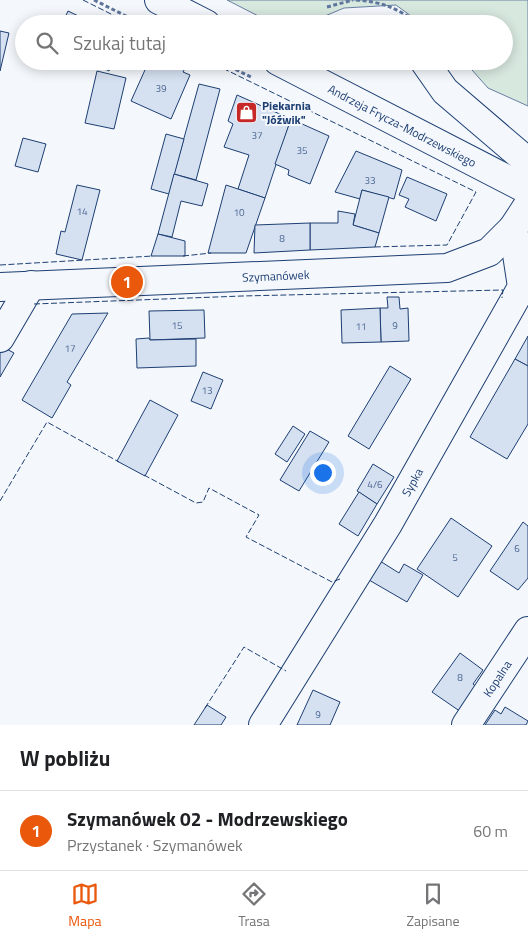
<!DOCTYPE html>
<html lang="pl">
<head>
<meta charset="utf-8">
<style>
  body { margin:0; font-family:"Titillium Web",sans-serif; background:#f2f2f2; color:#202124 }
  .you { position:absolute; left:322px; top:472px; width:18px; height:18px; margin:-12px; border:4px solid #fff; border-radius:50%; background:#1a73e8; box-shadow:0 0 0 8px #1a73e833 }
  .badge { display:grid; place-items:center; width:32px; height:32px; border-radius:50%; background:#ea580c; color:#fff; font-size:16px; font-weight:700 }
  .pin { position:absolute; translate:-50% -50%; border:2px solid #fff; box-shadow:0 1px 5px #0006 }
  .list { margin:0; padding:0; list-style:none }
  h2 { display:flex; justify-content:space-between; align-items:center; height:65px; margin:0; padding:0 20px; font-size:21px }
  h2 small { font-size:16px; font-weight:400; color:#757577 }
  .list li { display:grid; grid-template-columns:32px 1fr auto; gap:15px; align-items:center; box-sizing:border-box; height:80px; padding:0 20px; border-top:1px solid #e0e0e0 }
  .list b { display:block; font-size:19px; white-space:nowrap }
  .list p { margin:0; font-size:16px; white-space:nowrap; color:#757577 }
  .list em { font-size:16px; font-style:normal; color:#757577 }
  .icon { flex:none; width:28px; height:28px; fill:none; stroke:currentColor; stroke-width:2; stroke-linecap:round; stroke-linejoin:round }
  .map { position:relative; flex:none; width:528px; height:725px; overflow:hidden }
  .search { position:absolute; background:#fff; box-shadow:0 2px 12px #0003; left:15px; right:15px; top:15px; height:55px; display:flex; align-items:center; gap:12px; box-sizing:border-box; padding:0 18px; border-radius:28px; color:#757577; font-size:19px }
  .sheet { height:145px; background:#fff }
  nav { display:flex; justify-content:space-around; align-items:center; box-sizing:border-box; height:70px; border-top:1px solid #e0e0e0; background:#fff; font-size:14px; color:#757577 }
  nav a { display:grid; justify-items:center; gap:2px }
  nav .on { color:#ea580c }
  .map>svg:first-child { display:block }
</style>
</head>
<body>
<div class="map">
<svg width="528" height="725" viewBox="0 0 528 725">
  <rect width="100%" height="100%" fill="#f4f7fb"/>
  <path fill="#d7e8df" stroke="#687fa3" d="M 227,0 L 528,0 L 528,106 L 488,88 L 464,61 L 504,61 L 504,24 L 422,24 L 396,5 L 344,8 L 306,24 L 274,24 Z"/>
  <g fill="#d5e0f0" stroke="#1d3f73">
    <path d="M 68,11 L 95,24 L 62,24 Z"/>
    <path d="M 0,31 L 9,33 L 0,71 Z"/>
    <path d="M 89,61 L 113,61 L 109,71 Z"/>
    <path d="M 149,61 L 157,61 L 170,67 L 173,61 L 189,61 L 183,72 L 190,75 L 171,119 L 131,101 Z"/>
    <path d="M 97,71 L 126,78 L 114,129 L 85,123 Z"/>
    <path d="M 199,84 L 220,89 L 196,180 L 174,174 Z"/>
    <path d="M 237,95 L 291,119 L 265,198 L 238,189 L 249,155 L 224,147 L 233,124 L 228,121 Z"/>
    <path d="M 291,119 L 329,136 L 310,184 L 288,175 L 289,170 L 275,164 Z"/>
    <path d="M 166,134 L 184,139 L 169,194 L 151,189 Z"/>
    <path d="M 23,138 L 46,144 L 38,172 L 15,166 Z"/>
    <path d="M 356,151 L 402,170 L 394,199 L 362,190 L 360,199 L 335,192 Z"/>
    <path d="M 174,174 L 208,184 L 202,206 L 181,201 L 172,237 L 158,234 Z"/>
    <path d="M 407,177 L 447,194 L 436,221 L 405,207 L 409,199 L 399,195 Z"/>
    <path d="M 77,185 L 100,190 L 82,260 L 56,254 L 61,231 L 65,232 Z"/>
    <path d="M 226,185 L 265,198 L 246,253 L 208,253 Z"/>
    <path d="M 362,190 L 389,197 L 379,233 L 353,225 Z"/>
    <path d="M 338,211 L 355,214 L 353,225 L 379,233 L 375,247 L 310,250 L 310,223 L 338,223 Z"/>
    <path d="M 310,223 L 310,250 L 254,253 L 255,225 Z"/>
    <path d="M 158,234 L 185,241 L 185,256 L 151,256 Z"/>
    <path d="M 387,297 L 399,297 L 400,309 L 408,308 L 409,341 L 381,342 L 380,308 L 388,308 Z"/>
    <path d="M 380,308 L 381,342 L 342,343 L 341,310 Z"/>
    <path d="M 204,310 L 205,338 L 150,340 L 149,311 Z"/>
    <path d="M 108,313 L 67,382 L 71,385 L 52,418 L 22,400 L 72,314 Z"/>
    <path d="M 528,336 L 528,366 L 515,359 Z"/>
    <path d="M 149,338 L 150,340 L 196,339 L 196,366 L 137,368 L 136,339 Z"/>
    <path d="M 3,347 L 14,353 L 0,377 L 0,353 Z"/>
    <path d="M 515,359 L 528,366 L 528,424 L 507,459 L 470,437 Z"/>
    <path d="M 390,366 L 411,379 L 369,449 L 348,436 Z"/>
    <path d="M 203,372 L 223,380 L 211,409 L 191,401 Z"/>
    <path d="M 150,400 L 178,415 L 145,476 L 117,461 Z"/>
    <path d="M 293,426 L 305,434 L 287,462 L 275,454 Z"/>
    <path d="M 310,431 L 329,442 L 299,491 L 280,480 Z"/>
    <path d="M 373,464 L 394,477 L 377,504 L 357,491 Z"/>
    <path d="M 359,492 L 377,504 L 358,536 L 339,524 Z"/>
    <path d="M 451,518 L 492,546 L 458,597 L 417,569 Z"/>
    <path d="M 523,522 L 528,526 L 528,578 L 518,590 L 490,571 Z"/>
    <path d="M 380,561 L 399,573 L 404,564 L 423,575 L 407,602 L 369,580 Z"/>
    <path d="M 460,653 L 483,670 L 473,684 L 478,688 L 461,712 L 432,692 Z"/>
    <path d="M 313,690 L 340,702 L 330,725 L 297,725 Z"/>
    <path d="M 207,705 L 226,717 L 221,725 L 194,725 Z"/>
    <path d="M 505,707 L 528,721 L 526,725 L 485,725 L 495,710 L 501,714 Z"/>
  </g>
  <g fill="none" stroke-linecap="round" stroke-linejoin="round">
    <defs>
      <g id="minor">
        <path d="M 159,0 L 206,24"/>
        <path id="s1" d="M 278,61 L 528,190"/>
        <path d="M 424,61 L 445,91 L 528,162"/>
        <path id="s2" d="M 0,287 L 447,268 L 489,252 L 513,228 L 528,205"/>
        <path d="M 0,338 L 31,285"/>
        <path id="s3" d="M 263,725 L 388,524 L 522,287 L 513,228"/>
        <path id="s4" d="M 466,725 L 528,631"/>
      </g>
    </defs>
    <use href="#minor" stroke="#1d3f73" stroke-width="30"/>
    <g stroke="#5e769c" stroke-width="3" stroke-dasharray="4 2.5" stroke-linecap="butt">
      <path d="M 94,0 L 136,21"/>
      <path d="M 356,0 C 383,2 397,8 419,24"/>
      <path d="M 327,7 L 353,0"/>
      <path d="M 236,17 L 250,24"/>
      <path d="M 218,61 L 253,78"/>
    </g>
    <use href="#minor" stroke="#f4f7fb" stroke-width="28"/>
    <g stroke="#1d3f73" stroke-width="1" stroke-dasharray="6 2.5" stroke-linecap="butt">
      <path d="M 83,0 L 131,24"/>
      <path d="M 208,61 L 476,192 L 447,245 L 373,247"/>
      <path d="M 183,256 L 211,253"/>
      <path d="M 0,265 L 153,256"/>
      <path d="M 34,304 L 242,296 L 503,290 L 502,298"/>
      <path d="M 144,475 L 196,503 L 203,502 L 209,488 L 259,515 L 246,537 L 332,582 L 340,579"/>
      <path d="M 0,501 L 47,422 L 119,462"/>
      <path d="M 205,708 L 244,647 L 286,671"/>
    </g>
  </g>
  <defs>
    <symbol id="shop-square" viewBox="-11 -11 22 22"><rect x="-9" y="-9" width="18" height="18" rx="4" fill="#c62828" stroke="#f4f7fb"/><path d="M-5-2.5h2.3a2.7 3.5 0 0 1 5.4 0H5L5.5 6h-11ZM-1.5-2.5h3a1.5 2.3 0 0 0-3 0Z" fill="#fff"/></symbol>
  </defs>
  <g fill-rule="evenodd">
    <use href="#shop-square" x="234" y="100" width="25" height="25"/>
  </g>
  <g text-anchor="middle" dominant-baseline="central" stroke-width="4" stroke-linejoin="round" paint-order="stroke">
    <g font-size="10" fill="#4b6792">
      <text x="161" y="88">39</text>
      <text x="257" y="135">37</text>
      <text x="302" y="150">35</text>
      <text x="370" y="180">33</text>
      <text x="82" y="211">14</text>
      <text x="239" y="212">10</text>
      <text x="282" y="238">8</text>
      <text x="177" y="325">15</text>
      <text x="395" y="325">9</text>
      <text x="361" y="326">11</text>
      <text x="70" y="348">17</text>
      <text x="207" y="390">13</text>
      <text x="375" y="484">4/6</text>
      <text x="517" y="548">6</text>
      <text x="455" y="557">5</text>
      <text x="460" y="677">8</text>
      <text x="318" y="714">9</text>
    </g>
    <g font-size="12" font-weight="bold" fill="#1d3f73" stroke="#f4f7fb" text-anchor="start">
      <text x="262" y="105">Piekarnia<tspan x="262" dy="14">"Jóźwik"</tspan></text>
    </g>
    <g font-size="12" fill="#1d3f73" stroke="#f4f7fb">
      <text stroke="none"><textPath href="#s1" startOffset="140">Andrzeja Frycza-Modrzewskiego</textPath></text>
      <text stroke="none"><textPath href="#s2" startOffset="276">Szymanówek</textPath></text>
      <text stroke="none"><textPath href="#s3" startOffset="285">Sypka</textPath></text>
      <text stroke="none"><textPath href="#s4" startOffset="56">Kopalna</textPath></text>
    </g>
  </g>
</svg>
<div class="you"></div>
<div class="pin badge" style="left:127px;top:282px">1</div>
<div class="search"><svg class="icon" aria-label="search" viewBox="0 0 24 24"><circle cx="10" cy="10" r="6"/><path d="M15 15l6 6"/></svg>Szukaj tutaj</div>
</div>
<section class="sheet">
<h2>W pobliżu<small></small></h2>
<ul class="list">
<li><span class="badge">1</span><div><b>Szymanówek 02 - Modrzewskiego</b><p>Przystanek · Szymanówek</p></div><em>60 m</em></li>
</ul>
</section>
<nav>
<a class="on"><svg class="icon" aria-label="map" viewBox="0 0 24 24"><path d="M3 6l6-2 6 2 6-2v14l-6 2-6-2-6 2zM9 4v14M15 6v14"/></svg>Mapa</a>
<a><svg class="icon" aria-label="directions" viewBox="0 0 24 24"><path d="M12 3l9 9-9 9-9-9zM9 14v-3h6M13 9l2 2-2 2"/></svg>Trasa</a>
<a><svg class="icon" aria-label="saved" viewBox="0 0 24 24"><path d="M7 4h10v16l-5-4-5 4z"/></svg>Zapisane</a>
</nav>
</body>
</html>
